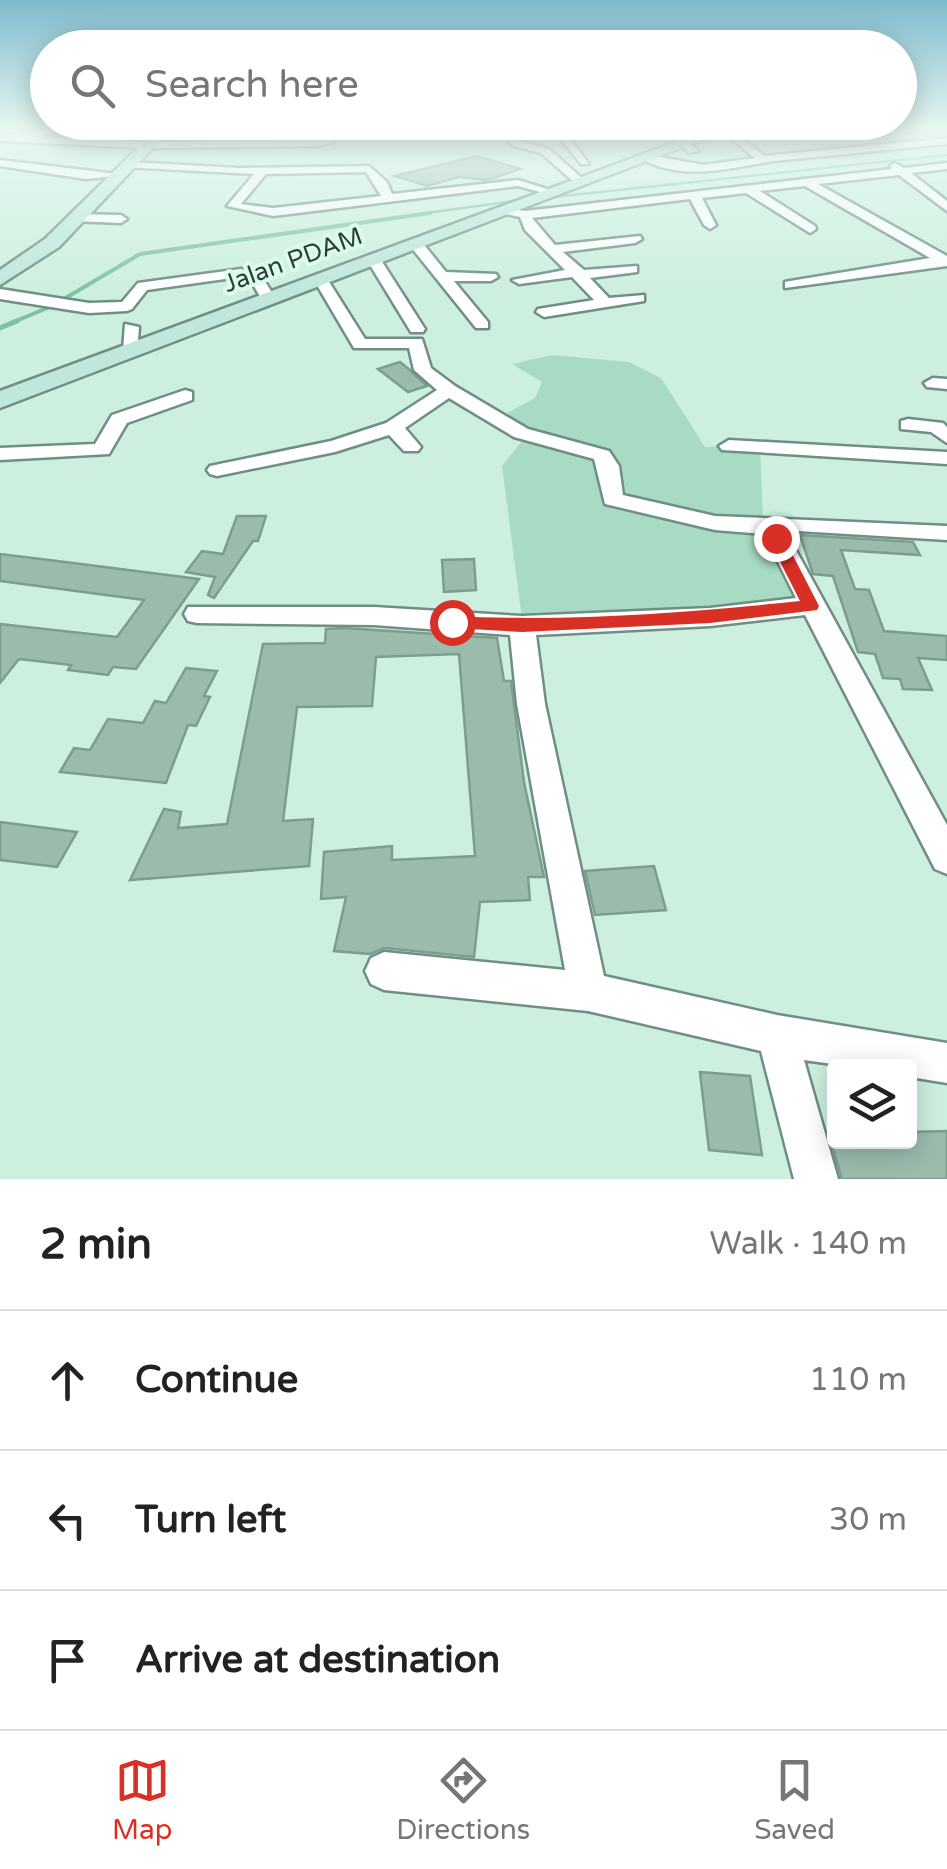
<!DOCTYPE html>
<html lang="en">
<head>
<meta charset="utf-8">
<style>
  body { margin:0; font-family:"Varela Round",sans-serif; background:#f6f6f6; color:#222 }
  .controls { position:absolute; right:30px; bottom:30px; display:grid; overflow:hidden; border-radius:10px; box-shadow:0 5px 25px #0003 }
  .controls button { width:90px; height:90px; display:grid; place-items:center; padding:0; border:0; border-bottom:2px solid #e0e0e0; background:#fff; color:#222; font:50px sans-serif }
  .stop { position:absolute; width:30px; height:30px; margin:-22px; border:8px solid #d93025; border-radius:50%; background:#fff }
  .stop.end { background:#d93025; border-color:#fff; box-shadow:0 2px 10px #0008 }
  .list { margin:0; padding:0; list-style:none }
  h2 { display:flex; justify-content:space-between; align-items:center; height:130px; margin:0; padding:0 40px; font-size:42px }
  h2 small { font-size:32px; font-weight:400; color:#767676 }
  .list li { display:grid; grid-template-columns:65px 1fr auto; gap:30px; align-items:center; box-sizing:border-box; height:140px; padding:0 40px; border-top:2px solid #e0e0e0 }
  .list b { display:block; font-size:38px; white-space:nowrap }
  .list em { font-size:32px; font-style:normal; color:#767676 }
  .icon { flex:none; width:55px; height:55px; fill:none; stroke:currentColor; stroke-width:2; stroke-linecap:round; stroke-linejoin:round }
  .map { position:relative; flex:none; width:947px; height:1179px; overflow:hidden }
  .search { position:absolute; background:#fff; box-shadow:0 5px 25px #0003; left:30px; right:30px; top:30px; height:110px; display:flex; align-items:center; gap:25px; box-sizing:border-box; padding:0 35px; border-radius:55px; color:#767676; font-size:38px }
  .sheet { height:550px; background:#fff }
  nav { display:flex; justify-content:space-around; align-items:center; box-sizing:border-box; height:140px; border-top:2px solid #e0e0e0; background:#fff; font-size:28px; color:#767676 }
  nav a { display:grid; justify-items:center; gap:5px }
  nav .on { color:#d93025 }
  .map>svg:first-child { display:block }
</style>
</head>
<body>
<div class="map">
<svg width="947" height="1179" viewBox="0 0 947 1179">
  <rect width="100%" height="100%" fill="#cdefdf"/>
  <path fill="#a7dbc4" d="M 553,355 L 629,362 L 661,378 L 705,447 L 760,444 L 763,521 L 800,603 L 522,619 L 502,466 L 529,432 L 507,413 L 535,398 L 542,382 L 512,364 Z"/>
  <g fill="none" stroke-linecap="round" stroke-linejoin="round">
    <g stroke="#7dc2a5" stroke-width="2.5">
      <path d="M 544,198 L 947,155"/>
      <path d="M 412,215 L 521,200"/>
    </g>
    <path stroke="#7dc2a5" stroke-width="4" d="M 11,323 L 52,306 L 140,254 L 430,213"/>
    <path stroke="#7dc2a5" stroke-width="5" d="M 0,328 L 17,321"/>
  </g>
  <g fill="#9bbbad" stroke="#7d9d8f" stroke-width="2.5">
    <path d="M 477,156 L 520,169 L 487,180 L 459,177 L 427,186 L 395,176 Z"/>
    <path d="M 400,362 L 410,370 L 427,386 L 408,392 L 378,369 Z"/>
    <path d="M 237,516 L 266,516 L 258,541 L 253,541 L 214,598 L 208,595 L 215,577 L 186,572 L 202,551 L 223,554 Z"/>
    <path d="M 800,535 L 913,542 L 920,555 L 841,550 L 855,589 L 869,590 L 884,631 L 947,636 L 947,660 L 918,658 L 932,690 L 903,689 L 900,679 L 883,678 L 875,654 L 858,652 L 833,576 L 813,574 Z"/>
    <path d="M 0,554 L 65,562 L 199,579 L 136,669 L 113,667 L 108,675 L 68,670 L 71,665 L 19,659 L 0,683 L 0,624 L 117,637 L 144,600 L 0,581 Z"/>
    <path d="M 474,559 L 476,590 L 444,592 L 442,560 Z"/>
    <path d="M 344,628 L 497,638 L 504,681 L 511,681 L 524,782 L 544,877 L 528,877 L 530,900 L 480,902 L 474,957 L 384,948 L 370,954 L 334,951 L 346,897 L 321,899 L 324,852 L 392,846 L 392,860 L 475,856 L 459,654 L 376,657 L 372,706 L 297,707 L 283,821 L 313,819 L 309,866 L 130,880 L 164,809 L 181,812 L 178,828 L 227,824 L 263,644 L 325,643 L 326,629 Z"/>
    <path d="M 186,668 L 217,671 L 204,696 L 210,697 L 196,726 L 188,725 L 166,783 L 60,772 L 74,748 L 90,750 L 108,719 L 143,723 L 155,701 L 166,703 Z"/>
    <path d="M 0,822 L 77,832 L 57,867 L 0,860 Z"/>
    <path d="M 654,866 L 666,910 L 595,915 L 585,871 Z"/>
    <path d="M 700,1072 L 750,1076 L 762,1155 L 709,1150 Z"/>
    <path d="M 947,1131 L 947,1179 L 842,1179 L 831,1142 L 910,1142 L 910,1132 Z"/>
  </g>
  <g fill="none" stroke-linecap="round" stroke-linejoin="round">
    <defs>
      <path id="lane" d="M 909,131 L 914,131 L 934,142 L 930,143 Z"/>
      <g id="street">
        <path d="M 37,131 L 47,131 L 42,137 L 148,142 L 318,140 L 333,131 L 343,131 L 331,143 L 318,146 L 148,148 L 0,141 L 0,135 Z"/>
        <path d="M 357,131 L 377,131 L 372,134 Z"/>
        <path d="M 495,131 L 506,131 L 522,142 L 549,149 L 585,181 L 575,183 L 541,153 L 514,146 Z"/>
        <path d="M 554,131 L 564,131 L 589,164 L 581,164 Z"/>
        <path d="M 606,131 L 678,132 L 698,151 L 689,153 L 675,138 L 603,136 Z"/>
        <path d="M 722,131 L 733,131 L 764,156 L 947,138 L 947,144 C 892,149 838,155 783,160 C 737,165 683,185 639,157 L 644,154 L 703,165 L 755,158 Z"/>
        <path d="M 0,160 L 126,175 L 86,179 L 0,166 Z"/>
        <path d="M 129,162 L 239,168 L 369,166 L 387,182 L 392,194 L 518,180 L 557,192 L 551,195 L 518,186 L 273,216 L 227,206 L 254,174 L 125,167 ZM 366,172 L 381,196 L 273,208 L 241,204 L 266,174 Z"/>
        <path d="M 895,163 L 904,168 L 947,163 L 947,169 L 911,173 L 947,201 L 947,211 L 899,175 L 818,184 L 947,256 L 947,266 L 785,288 L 785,282 L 790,281 L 930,258 L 805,186 L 760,191 L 815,226 L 816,229 L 810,233 L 746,193 L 702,198 L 716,225 L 710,229 L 704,225 L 690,199 L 532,218 L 555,245 L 640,236 L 642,239 L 635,243 L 563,252 L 584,270 L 637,266 L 637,272 L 590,278 L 609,298 L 644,295 L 644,301 L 544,317 L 536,312 L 538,309 L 594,300 L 572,277 L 519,284 L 512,280 L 565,270 L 525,230 L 520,217 L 501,213 L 501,207 L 525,211 L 892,169 L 890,166 Z"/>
        <path d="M 77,214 L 121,215 L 127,219 L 121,223 L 73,221 L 73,215 Z"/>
        <path d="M 411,241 L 421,241 L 446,272 L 496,274 L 498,277 L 491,281 L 454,281 L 488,322 L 488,328 L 476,328 L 411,247 Z"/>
        <path d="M 369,257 L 379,257 L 425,329 L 423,332 L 411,332 L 367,260 Z"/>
        <path d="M 241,269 L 248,273 L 246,276 L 147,290 L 132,309 L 127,311 L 89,313 L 0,299 L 0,289 L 89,303 L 122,302 L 138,283 Z"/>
        <path d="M 321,276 L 326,277 L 365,339 L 422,339 L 431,368 L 455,386 L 528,429 L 609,451 L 619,466 L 623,495 L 715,516 L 947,526 L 947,540 L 798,531 L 787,534 L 947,825 L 947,874 L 935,869 L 805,615 L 710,626 L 536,635 L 545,704 L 604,976 L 777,1015 L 947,1043 L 947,1083 L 910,1077 L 910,1066 L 846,1066 L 804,1060 L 838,1179 L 794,1179 L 761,1051 L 588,1011 L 384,990 L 371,984 L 365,971 L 371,958 L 384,952 L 565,970 L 517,704 L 510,635 L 374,625 L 197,623 L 188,621 L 184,614 L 188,607 L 374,607 L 522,616 L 710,608 L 796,598 L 764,534 L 715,530 L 605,504 L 594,459 L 514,437 L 449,398 L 405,428 L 421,447 L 418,451 L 404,451 L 389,435 L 335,452 L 217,476 L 210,474 L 207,470 L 210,466 L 331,441 L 386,423 L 437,390 L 414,370 L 409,348 L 354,348 L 314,280 Z"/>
        <path d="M 256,283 L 266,283 L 276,299 L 273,302 L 263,302 L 254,286 Z"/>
        <path d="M 125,324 L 139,327 L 137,354 L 123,350 Z"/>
        <path d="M 933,378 L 947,379 L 947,389 L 927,387 L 924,383 Z"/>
        <path d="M 185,390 L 192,392 L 192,400 L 127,423 L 109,454 L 0,460 L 0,448 L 95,444 L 112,415 Z"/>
        <path d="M 908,419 L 943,423 L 947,427 L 947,443 L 931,432 L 901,429 L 901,421 Z"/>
        <path d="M 729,440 L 947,452 L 947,464 L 722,450 L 719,446 Z"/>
      </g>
      <g id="secondary">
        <path d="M 155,131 L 169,131 L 59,247 L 0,285 L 0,270 L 45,239 Z"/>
        <path d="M 706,131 L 725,131 L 0,408 L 0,391 Z"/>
      </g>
    </defs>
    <use href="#lane" stroke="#708f82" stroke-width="6"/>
    <use href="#street" stroke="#708f82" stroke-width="5"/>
    <use href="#secondary" stroke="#708f82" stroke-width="5"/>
    <use href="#lane" fill="#fff" fill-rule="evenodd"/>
    <use href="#street" fill="#fff" fill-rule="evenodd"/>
    <use href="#secondary" fill="#bfe7da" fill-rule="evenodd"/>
  </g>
  <linearGradient id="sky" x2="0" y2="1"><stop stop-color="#7dbacd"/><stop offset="0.44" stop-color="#e8f8f1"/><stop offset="1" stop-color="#e8f8f1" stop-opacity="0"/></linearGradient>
  <rect width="947" height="296" fill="url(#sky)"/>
  <path fill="#d93025" d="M 776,533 L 784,538 L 819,606 L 817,610 L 710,623 L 522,632 L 452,628 L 444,622 L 452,616 C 568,622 685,613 800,601 L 768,538 Z"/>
  <g text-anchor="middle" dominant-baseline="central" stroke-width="8" stroke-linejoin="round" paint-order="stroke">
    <g font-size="25" fill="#303d37" stroke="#dafcec">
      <text transform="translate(293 260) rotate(-20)">Jalan PDAM</text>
    </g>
  </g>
</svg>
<div class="controls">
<button><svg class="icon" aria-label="layers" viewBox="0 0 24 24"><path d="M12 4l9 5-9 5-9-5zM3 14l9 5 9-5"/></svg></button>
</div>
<div class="stop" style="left:452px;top:622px"></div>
<div class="stop end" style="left:776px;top:538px"></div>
<div class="search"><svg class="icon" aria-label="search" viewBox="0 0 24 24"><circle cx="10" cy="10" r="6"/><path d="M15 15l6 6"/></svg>Search here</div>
</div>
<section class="sheet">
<h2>2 min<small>Walk · 140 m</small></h2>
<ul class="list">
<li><svg class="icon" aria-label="ahead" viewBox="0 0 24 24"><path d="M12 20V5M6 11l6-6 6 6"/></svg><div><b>Continue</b></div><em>110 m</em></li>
<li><svg class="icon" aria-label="left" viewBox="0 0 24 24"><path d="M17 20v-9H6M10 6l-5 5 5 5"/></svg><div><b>Turn left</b></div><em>30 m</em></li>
<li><svg class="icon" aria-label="arrive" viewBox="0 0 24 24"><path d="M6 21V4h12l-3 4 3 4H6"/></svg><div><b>Arrive at destination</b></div></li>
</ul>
</section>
<nav>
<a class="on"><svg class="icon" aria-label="map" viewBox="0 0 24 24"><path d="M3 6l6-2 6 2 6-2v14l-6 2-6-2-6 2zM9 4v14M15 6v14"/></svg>Map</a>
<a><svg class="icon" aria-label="directions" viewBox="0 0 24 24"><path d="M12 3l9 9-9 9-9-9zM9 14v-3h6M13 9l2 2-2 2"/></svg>Directions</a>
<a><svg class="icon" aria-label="saved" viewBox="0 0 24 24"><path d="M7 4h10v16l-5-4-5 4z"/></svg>Saved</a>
</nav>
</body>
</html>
